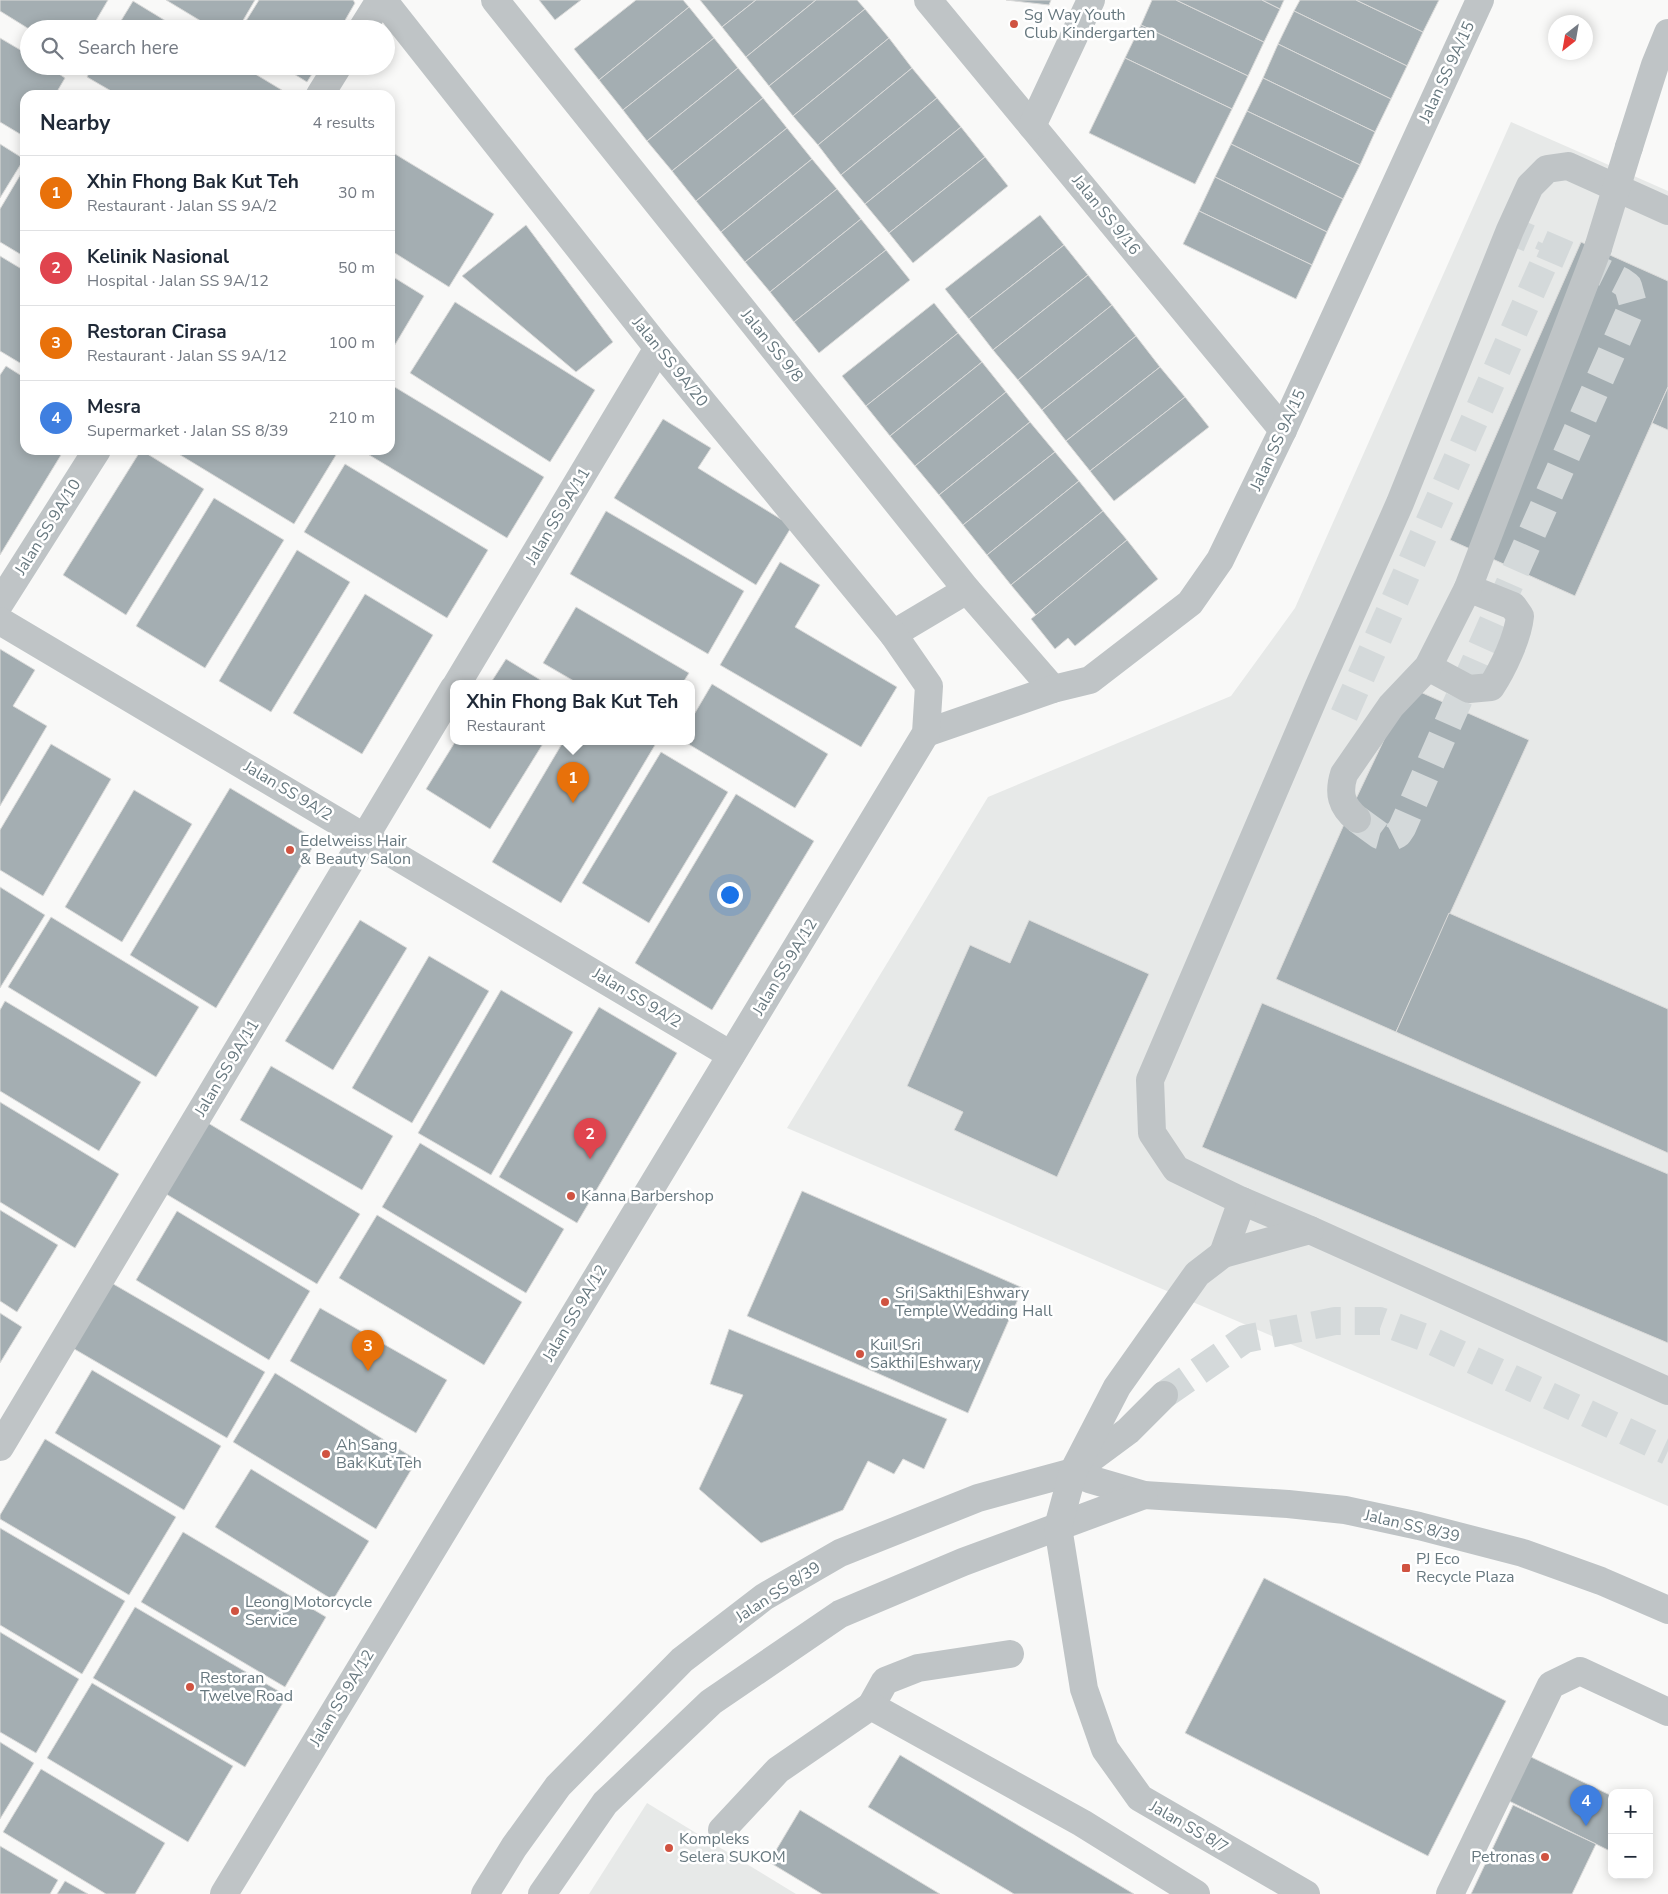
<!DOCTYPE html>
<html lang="en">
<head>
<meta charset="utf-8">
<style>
  body { margin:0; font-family:"Nunito Sans",sans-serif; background:#f6f6f7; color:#1f2937 }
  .controls { position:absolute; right:15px; bottom:15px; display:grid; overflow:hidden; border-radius:10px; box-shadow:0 2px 12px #0003 }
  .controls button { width:45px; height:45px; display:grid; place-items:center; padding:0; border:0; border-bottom:1px solid #e0e1e3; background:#fff; color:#1f2937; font:25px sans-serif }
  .compass { position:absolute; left:1548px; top:15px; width:45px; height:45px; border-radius:50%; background:#fff; box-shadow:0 2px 12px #0003; rotate:211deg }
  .you { position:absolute; left:729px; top:894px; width:18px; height:18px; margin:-12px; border:4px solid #fff; border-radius:50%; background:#1a73e8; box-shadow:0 0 0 8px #1a73e833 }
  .badge { display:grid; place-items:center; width:32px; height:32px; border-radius:50%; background:#d05341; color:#fff; font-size:16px; font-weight:700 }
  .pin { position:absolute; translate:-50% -41px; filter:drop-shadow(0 1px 2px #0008) }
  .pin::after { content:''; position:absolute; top:26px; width:18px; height:15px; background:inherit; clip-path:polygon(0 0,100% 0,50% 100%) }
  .popup { position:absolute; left:450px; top:680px; width:245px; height:65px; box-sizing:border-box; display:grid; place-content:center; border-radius:10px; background:#fff; filter:drop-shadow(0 1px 4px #0005); font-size:16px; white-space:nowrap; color:#747a83 }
  .popup b { font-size:19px; color:#1f2937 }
  .popup::after { content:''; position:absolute; left:50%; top:100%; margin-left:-10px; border:10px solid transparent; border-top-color:#fff }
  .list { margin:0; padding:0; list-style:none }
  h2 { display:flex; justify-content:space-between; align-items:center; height:65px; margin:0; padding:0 20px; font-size:21px }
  h2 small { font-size:16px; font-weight:400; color:#747a83 }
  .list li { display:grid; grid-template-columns:32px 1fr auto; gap:15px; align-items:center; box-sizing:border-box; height:75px; padding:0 20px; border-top:1px solid #e0e1e3 }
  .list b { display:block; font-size:19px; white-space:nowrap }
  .list p { margin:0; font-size:16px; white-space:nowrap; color:#747a83 }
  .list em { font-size:16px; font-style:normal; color:#747a83 }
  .icon { flex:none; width:28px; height:28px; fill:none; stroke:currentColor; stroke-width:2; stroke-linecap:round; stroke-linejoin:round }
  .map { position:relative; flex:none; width:1668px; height:1894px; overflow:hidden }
  .search { position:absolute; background:#fff; box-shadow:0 2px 12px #0003; left:20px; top:20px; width:375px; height:55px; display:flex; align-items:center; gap:12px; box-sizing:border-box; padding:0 18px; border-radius:28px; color:#747a83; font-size:19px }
  .panel { position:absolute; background:#fff; box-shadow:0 2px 12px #0003; left:20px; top:90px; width:375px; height:365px; border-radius:15px }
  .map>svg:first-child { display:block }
</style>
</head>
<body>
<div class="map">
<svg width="1668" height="1894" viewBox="0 0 1668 1894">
  <rect width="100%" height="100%" fill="#f9f9f8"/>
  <g fill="#e7e9e8">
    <path d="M 1511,122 L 1668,191 L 1668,1506 L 787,1128 L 988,797 L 1231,696 L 1295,608 Z"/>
    <path d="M 647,1803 L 796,1894 L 589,1894 Z"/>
  </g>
  <g fill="#a4aeb2" stroke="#dbdbda">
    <path d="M 0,0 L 108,0 L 91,29 L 29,29 L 0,11 Z"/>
    <path d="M 166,0 L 255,0 L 238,29 L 214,29 Z"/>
    <path d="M 259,0 L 353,0 L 355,3 L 340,29 L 241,29 Z"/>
    <path d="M 539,0 L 581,0 L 555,20 Z"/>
    <path d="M 636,0 L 683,0 L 689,7 L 599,80 L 574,49 Z"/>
    <path d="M 700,0 L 756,0 L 722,27 Z"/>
    <path d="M 756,0 L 816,0 L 746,57 L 722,27 Z"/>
    <path d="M 816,0 L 857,0 L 865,9 L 769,86 L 746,57 Z"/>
    <path d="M 1006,0 L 1051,0 L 1049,5 Z"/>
    <path d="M 1152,0 L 1176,0 L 1264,42 L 1248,76 L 1141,25 Z"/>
    <path d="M 1176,0 L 1262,0 L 1280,9 L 1264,42 Z"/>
    <path d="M 1262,0 L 1284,0 L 1280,9 Z"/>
    <path d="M 1300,0 L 1356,0 L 1423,32 L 1407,66 L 1294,11 Z"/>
    <path d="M 1356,0 L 1439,0 L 1423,32 Z"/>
    <path d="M 133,1 L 179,29 L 116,29 Z"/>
    <path d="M 689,7 L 714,38 L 623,110 L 599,80 Z"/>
    <path d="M 865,9 L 889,38 L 793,116 L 769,86 Z"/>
    <path d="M 1294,11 L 1407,66 L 1391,99 L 1278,44 Z"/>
    <path d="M 1141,25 L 1248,76 L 1232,109 L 1125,58 Z"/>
    <path d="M 0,38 L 29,55 L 29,66 L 47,66 L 65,78 L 55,95 L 25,95 L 25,137 L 0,122 Z"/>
    <path d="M 714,38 L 738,68 L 647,141 L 623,110 Z"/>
    <path d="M 889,38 L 912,68 L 818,145 L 793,116 Z"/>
    <path d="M 1278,44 L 1391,99 L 1375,132 L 1263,78 Z"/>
    <path d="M 1125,58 L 1232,109 L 1195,184 L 1089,133 Z"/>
    <path d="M 93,66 L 242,66 L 290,95 L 118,95 L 87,77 Z"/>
    <path d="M 281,66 L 317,66 L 307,82 Z"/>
    <path d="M 738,68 L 763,98 L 672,171 L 647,141 Z"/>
    <path d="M 912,68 L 937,98 L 841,175 L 818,145 Z"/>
    <path d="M 1263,78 L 1375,132 L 1360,165 L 1247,111 Z"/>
    <path d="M 763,98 L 787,128 L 696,201 L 672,171 Z"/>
    <path d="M 937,98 L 961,127 L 865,204 L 841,175 Z"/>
    <path d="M 1247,111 L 1360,165 L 1343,199 L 1231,144 Z"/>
    <path d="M 961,127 L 985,157 L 889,233 L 865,204 Z"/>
    <path d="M 787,128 L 812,159 L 721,232 L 696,201 Z"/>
    <path d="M 0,144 L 24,159 L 0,198 Z"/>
    <path d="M 1231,144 L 1343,199 L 1327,232 L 1215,177 Z"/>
    <path d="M 390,151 L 494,214 L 449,287 L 390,250 Z"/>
    <path d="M 985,157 L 1008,186 L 913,263 L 889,233 Z"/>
    <path d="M 812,159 L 837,189 L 745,262 L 721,232 Z"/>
    <path d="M 25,167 L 25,257 L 0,242 L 0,209 Z"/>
    <path d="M 1215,177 L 1327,232 L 1312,265 L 1199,211 Z"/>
    <path d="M 837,189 L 861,219 L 770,292 L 745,262 Z"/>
    <path d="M 1199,211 L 1312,265 L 1296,299 L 1183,244 Z"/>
    <path d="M 1040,215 L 1064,245 L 969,319 L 945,289 Z"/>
    <path d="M 861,219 L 886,250 L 794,322 L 770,292 Z"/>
    <path d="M 526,225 L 613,342 L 576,372 L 462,276 Z"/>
    <path d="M 1581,242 L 1668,281 L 1668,387 L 1575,596 L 1450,540 Z"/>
    <path d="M 1064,245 L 1088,275 L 993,350 L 969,319 Z"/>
    <path d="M 886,250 L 910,280 L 819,353 L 794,322 Z"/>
    <path d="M 0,256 L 25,271 L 25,366 L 0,351 Z"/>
    <path d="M 390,275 L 424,296 L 390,353 Z"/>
    <path d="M 1088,275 L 1112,305 L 1018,380 L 993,350 Z"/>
    <path d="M 455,302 L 595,390 L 550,462 L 410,373 Z"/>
    <path d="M 934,303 L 958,333 L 866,406 L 842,376 Z"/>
    <path d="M 1112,305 L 1136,336 L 1042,410 L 1018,380 Z"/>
    <path d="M 958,333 L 982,362 L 890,436 L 866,406 Z"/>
    <path d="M 1136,336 L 1160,367 L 1066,441 L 1042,410 Z"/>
    <path d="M 982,362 L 1006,392 L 915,466 L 890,436 Z"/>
    <path d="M 6,366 L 25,378 L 25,450 L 64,450 L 0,555 L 0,375 Z"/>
    <path d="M 1160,367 L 1185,397 L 1090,471 L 1066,441 Z"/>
    <path d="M 393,386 L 544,477 L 507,538 L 361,450 L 390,450 L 390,391 Z"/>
    <path d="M 1668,387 L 1668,430 L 1652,423 Z"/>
    <path d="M 1006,392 L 1030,422 L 939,495 L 915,466 Z"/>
    <path d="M 1185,397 L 1209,427 L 1114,501 L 1090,471 Z"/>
    <path d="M 663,419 L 711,448 L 698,468 L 792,526 L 756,585 L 614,498 Z"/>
    <path d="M 1030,422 L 1055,452 L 963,525 L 939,495 Z"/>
    <path d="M 141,450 L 204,489 L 126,615 L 63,575 Z"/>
    <path d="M 172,450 L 327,450 L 336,455 L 294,524 Z"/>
    <path d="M 1055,452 L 1079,481 L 987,555 L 963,525 Z"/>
    <path d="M 345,464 L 488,550 L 447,618 L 304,532 Z"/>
    <path d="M 1079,481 L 1103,511 L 1011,585 L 987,555 Z"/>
    <path d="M 214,498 L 284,540 L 205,668 L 136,626 Z"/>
    <path d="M 606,511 L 744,591 L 708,654 L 570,574 Z"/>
    <path d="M 1103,511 L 1127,540 L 1036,615 L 1011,585 Z"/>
    <path d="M 1127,540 L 1158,579 L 1075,646 L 1068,638 L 1055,649 L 1031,619 Z"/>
    <path d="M 297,550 L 350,582 L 271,712 L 219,681 Z"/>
    <path d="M 780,562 L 820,585 L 795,627 L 897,687 L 861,747 L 720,665 Z"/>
    <path d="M 365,594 L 433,635 L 362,754 L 293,713 Z"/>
    <path d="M 576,607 L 689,673 L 682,684 L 579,684 L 543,663 Z"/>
    <path d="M 0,649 L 35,670 L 13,706 L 47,726 L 0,806 Z"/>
    <path d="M 506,659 L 547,684 L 490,684 Z"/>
    <path d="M 712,684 L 828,754 L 795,808 L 685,742 L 692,742 L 692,718 Z"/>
    <path d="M 1409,687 L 1529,740 L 1396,1032 L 1276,979 L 1345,822 Z"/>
    <path d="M 455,742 L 544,742 L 490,829 L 426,789 Z"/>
    <path d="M 563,742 L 650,742 L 655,745 L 561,903 L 492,862 Z"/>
    <path d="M 51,744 L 111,779 L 43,896 L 0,870 L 0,830 Z"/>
    <path d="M 661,752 L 728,792 L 649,923 L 582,883 Z"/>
    <path d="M 230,788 L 317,840 L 216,1008 L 130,955 Z"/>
    <path d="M 134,790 L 192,824 L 122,942 L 65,907 Z"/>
    <path d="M 736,794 L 814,841 L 712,1010 L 635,963 Z"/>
    <path d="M 0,887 L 45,915 L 0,988 Z"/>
    <path d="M 1449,913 L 1668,1009 L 1668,1153 L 1396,1032 Z"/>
    <path d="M 51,917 L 199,1007 L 156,1077 L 8,987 Z"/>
    <path d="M 360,920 L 407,948 L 333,1070 L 285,1041 Z"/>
    <path d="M 1029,920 L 1149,974 L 1057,1177 L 954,1130 L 963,1112 L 907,1086 L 970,945 L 1010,963 Z"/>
    <path d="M 429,956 L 489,991 L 412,1123 L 352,1088 Z"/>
    <path d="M 501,990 L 573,1032 L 491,1175 L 418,1133 Z"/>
    <path d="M 5,1001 L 141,1082 L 99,1151 L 0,1091 L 0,1010 Z"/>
    <path d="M 1262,1003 L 1668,1174 L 1668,1343 L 1202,1147 Z"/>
    <path d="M 599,1007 L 677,1053 L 577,1223 L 499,1177 Z"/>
    <path d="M 271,1066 L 393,1136 L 362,1190 L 240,1120 Z"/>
    <path d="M 0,1102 L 119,1174 L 75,1248 L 0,1202 Z"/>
    <path d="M 203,1120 L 360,1214 L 317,1284 L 161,1191 Z"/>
    <path d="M 420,1143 L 564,1229 L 526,1293 L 382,1207 Z"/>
    <path d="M 802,1191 L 1023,1288 L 968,1413 L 747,1316 Z"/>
    <path d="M 0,1210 L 58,1245 L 17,1312 L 0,1301 Z"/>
    <path d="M 177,1211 L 310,1291 L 269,1360 L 136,1280 Z"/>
    <path d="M 377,1215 L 522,1302 L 484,1365 L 339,1278 Z"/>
    <path d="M 103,1278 L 265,1372 L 227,1438 L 64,1343 Z"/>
    <path d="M 320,1308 L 447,1380 L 416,1433 L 290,1361 Z"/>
    <path d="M 0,1313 L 22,1327 L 0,1363 Z"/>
    <path d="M 729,1329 L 947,1419 L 924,1469 L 903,1459 L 894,1474 L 868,1461 L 843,1510 L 761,1543 L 699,1489 L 743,1395 L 710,1384 Z"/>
    <path d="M 92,1370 L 221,1446 L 184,1510 L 55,1433 Z"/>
    <path d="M 275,1373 L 417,1460 L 376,1529 L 233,1442 Z"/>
    <path d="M 45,1439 L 176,1517 L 129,1595 L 0,1519 L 0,1515 Z"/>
    <path d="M 251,1469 L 369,1541 L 333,1600 L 215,1527 Z"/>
    <path d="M 0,1528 L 125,1601 L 82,1674 L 0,1625 Z"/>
    <path d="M 183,1532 L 326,1617 L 285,1687 L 141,1602 Z"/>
    <path d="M 1264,1578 L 1506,1701 L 1428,1856 L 1185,1733 Z"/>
    <path d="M 135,1607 L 287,1696 L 245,1767 L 93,1678 Z"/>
    <path d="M 0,1632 L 79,1679 L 36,1753 L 0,1732 Z"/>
    <path d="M 92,1683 L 233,1766 L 188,1842 L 47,1758 Z"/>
    <path d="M 0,1742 L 34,1763 L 0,1819 Z"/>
    <path d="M 900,1755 L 1134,1894 L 1014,1894 L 868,1807 Z"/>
    <path d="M 1529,1756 L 1612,1796 L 1612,1852 L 1507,1800 Z"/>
    <path d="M 41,1769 L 165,1843 L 135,1894 L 106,1894 L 3,1832 Z"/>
    <path d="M 1513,1805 L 1596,1844 L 1572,1894 L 1471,1894 Z"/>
    <path d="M 800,1810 L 940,1894 L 822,1894 L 769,1862 Z"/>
    <path d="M 0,1846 L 58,1880 L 50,1894 L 0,1894 Z"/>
    <path d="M 65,1881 L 88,1894 L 57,1894 Z"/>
  </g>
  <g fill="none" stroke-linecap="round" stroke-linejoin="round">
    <g stroke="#d4d9da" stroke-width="28" stroke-dasharray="28 14" stroke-linecap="butt">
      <path d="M 1344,715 L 1551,247"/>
      <path d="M 1357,819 L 1379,835 L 1390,838 L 1398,834 L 1402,828 L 1633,304 L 1628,286 L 1621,281 L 1575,258 L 1510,230"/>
      <path d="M 1164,1395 L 1245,1339 L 1335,1321 L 1380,1321 L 1423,1337 L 1668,1451"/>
    </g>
    <g stroke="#bfc4c6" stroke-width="28">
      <path d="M 495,0 L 967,590 L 1053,689"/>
      <path d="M 928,0 L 1283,430"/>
      <path d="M 362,29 L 380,0"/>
      <path d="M 320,95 L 338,66"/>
      <path d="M 1032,126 L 1091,0"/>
      <path d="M 1629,147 L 1655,65 L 1668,33"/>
      <path d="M 1668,211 L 1568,166 L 1547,169 L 1530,186 L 1510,230 L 1400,503 L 1318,688 L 1150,1080 L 1152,1133 L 1176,1169 L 1242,1201 L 1310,1230 L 1668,1391"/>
      <path d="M 0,603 L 97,450"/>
      <path d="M 0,621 L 731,1055"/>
      <path d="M 893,634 L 967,590"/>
      <path d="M 1428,667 L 1469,689 L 1491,687 C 1503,669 1518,637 1520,616 L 1513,606 L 1468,588"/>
      <path d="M 457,684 L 658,348"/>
      <path d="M 926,733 L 1053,689 L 1090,680 L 1190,603 L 1220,560 L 1283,430 L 1480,0"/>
      <path d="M 1357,819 C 1341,806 1338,793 1344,774 L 1391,706 L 1428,667 L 1468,588 L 1598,248"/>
      <path d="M 1223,1254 L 1242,1201"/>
      <path d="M 0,1447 L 454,688"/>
      <path d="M 1078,1468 L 1128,1431 L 1164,1395"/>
      <path d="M 871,1706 L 885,1681 L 918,1668 L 1010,1654"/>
      <path d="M 722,1830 L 778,1770 L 871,1706 L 1082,1823 L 1196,1894"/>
      <path d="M 224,1894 L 926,733 L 929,686 L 893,634 L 658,348 L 383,0"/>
      <path d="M 485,1894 L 514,1847 L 558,1786 L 682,1660 L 764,1597 L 840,1553 L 978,1498 L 1073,1472 L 1089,1479 L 1144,1495 L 1288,1504 L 1345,1510 L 1419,1526 L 1523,1553 L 1601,1581 L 1668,1610"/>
      <path d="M 542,1894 L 605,1803 L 711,1702 L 840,1614 L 963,1562 L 1144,1495"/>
      <path d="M 1306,1894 L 1140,1798 L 1105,1749 L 1084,1689 L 1058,1527 L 1073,1472 L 1117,1387 L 1197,1274 L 1223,1254 L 1310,1230"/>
      <path d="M 1450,1894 L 1551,1685 L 1580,1671 L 1668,1712"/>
    </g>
    <path stroke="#bfc4c6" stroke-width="28" d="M 1598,248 L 1629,147"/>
  </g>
  <g fill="#d05341" stroke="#fff" stroke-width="2">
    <circle cx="1014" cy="24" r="5"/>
    <circle cx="290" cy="850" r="5"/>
    <circle cx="571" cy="1196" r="5"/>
    <circle cx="885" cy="1302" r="5"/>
    <circle cx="860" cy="1354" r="5"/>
    <circle cx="326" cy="1454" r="5"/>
    <rect x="1401" y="1563" width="10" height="10" rx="2.5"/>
    <circle cx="235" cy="1611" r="5"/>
    <circle cx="190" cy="1687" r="5"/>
    <circle cx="669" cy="1848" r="5"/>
    <circle cx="1545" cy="1857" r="5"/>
  </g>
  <g text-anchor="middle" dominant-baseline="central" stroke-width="5" stroke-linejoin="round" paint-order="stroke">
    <g font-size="16" fill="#67787f" stroke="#fff" text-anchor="start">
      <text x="1024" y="15">Sg Way Youth<tspan x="1024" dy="18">Club Kindergarten</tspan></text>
      <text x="300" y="841">Edelweiss Hair<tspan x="300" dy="18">&amp; Beauty Salon</tspan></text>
      <text x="581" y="1196">Kanna Barbershop</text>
      <text x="895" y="1293">Sri Sakthi Eshwary<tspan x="895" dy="18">Temple Wedding Hall</tspan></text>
      <text x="870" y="1345">Kuil Sri<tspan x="870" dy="18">Sakthi Eshwary</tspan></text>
      <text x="336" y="1445">Ah Sang<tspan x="336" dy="18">Bak Kut Teh</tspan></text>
      <text x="1416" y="1559">PJ Eco<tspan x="1416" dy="18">Recycle Plaza</tspan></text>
      <text x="245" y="1602">Leong Motorcycle<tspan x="245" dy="18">Service</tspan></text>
      <text x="200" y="1678">Restoran<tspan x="200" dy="18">Twelve Road</tspan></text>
      <text x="679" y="1839">Kompleks<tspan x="679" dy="18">Selera SUKOM</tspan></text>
      <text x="1535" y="1857" text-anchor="end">Petronas</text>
    </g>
    <g font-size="16" fill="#67787f" stroke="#fff">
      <text transform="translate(1447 72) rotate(-65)">Jalan SS 9A/15</text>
      <text transform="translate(1106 215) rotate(51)">Jalan SS 9/16</text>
      <text transform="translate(772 346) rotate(51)">Jalan SS 9/8</text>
      <text transform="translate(670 362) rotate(51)">Jalan SS 9A/20</text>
      <text transform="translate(1278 440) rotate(-65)">Jalan SS 9A/15</text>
      <text transform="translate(558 516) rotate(-59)">Jalan SS 9A/11</text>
      <text transform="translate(48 527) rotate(-58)">Jalan SS 9A/10</text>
      <text transform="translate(288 791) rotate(31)">Jalan SS 9A/2</text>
      <text transform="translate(785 967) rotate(-59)">Jalan SS 9A/12</text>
      <text transform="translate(637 998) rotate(31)">Jalan SS 9A/2</text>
      <text transform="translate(227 1068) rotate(-59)">Jalan SS 9A/11</text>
      <text transform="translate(575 1313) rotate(-59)">Jalan SS 9A/12</text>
      <text transform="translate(1412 1526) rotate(13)">Jalan SS 8/39</text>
      <text transform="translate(778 1592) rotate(-33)">Jalan SS 8/39</text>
      <text transform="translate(342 1698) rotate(-59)">Jalan SS 9A/12</text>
      <text transform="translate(1189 1827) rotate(30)">Jalan SS 8/7</text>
    </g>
  </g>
</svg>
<div class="controls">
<button>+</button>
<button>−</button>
</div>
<svg class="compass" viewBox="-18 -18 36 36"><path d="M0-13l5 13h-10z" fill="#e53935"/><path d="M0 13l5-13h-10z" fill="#747a83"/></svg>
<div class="you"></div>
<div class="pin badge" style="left:573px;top:803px;background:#e8710a">1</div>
<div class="popup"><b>Xhin Fhong Bak Kut Teh</b>Restaurant</div>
<div class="pin badge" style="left:590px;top:1159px;background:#e0444e">2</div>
<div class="pin badge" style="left:368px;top:1371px;background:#e8710a">3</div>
<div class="pin badge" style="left:1586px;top:1826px;background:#3f7fe0">4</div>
<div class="search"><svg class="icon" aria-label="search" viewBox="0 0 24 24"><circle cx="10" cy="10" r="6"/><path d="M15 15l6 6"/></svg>Search here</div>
<section class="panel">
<h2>Nearby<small>4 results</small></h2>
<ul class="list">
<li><span class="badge" style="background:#e8710a">1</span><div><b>Xhin Fhong Bak Kut Teh</b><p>Restaurant · Jalan SS 9A/2</p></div><em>30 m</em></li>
<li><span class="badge" style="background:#e0444e">2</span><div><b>Kelinik Nasional</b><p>Hospital · Jalan SS 9A/12</p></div><em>50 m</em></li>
<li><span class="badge" style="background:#e8710a">3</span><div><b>Restoran Cirasa</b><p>Restaurant · Jalan SS 9A/12</p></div><em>100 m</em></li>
<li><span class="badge" style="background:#3f7fe0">4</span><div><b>Mesra</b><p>Supermarket · Jalan SS 8/39</p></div><em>210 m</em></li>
</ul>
</section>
</div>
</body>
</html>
